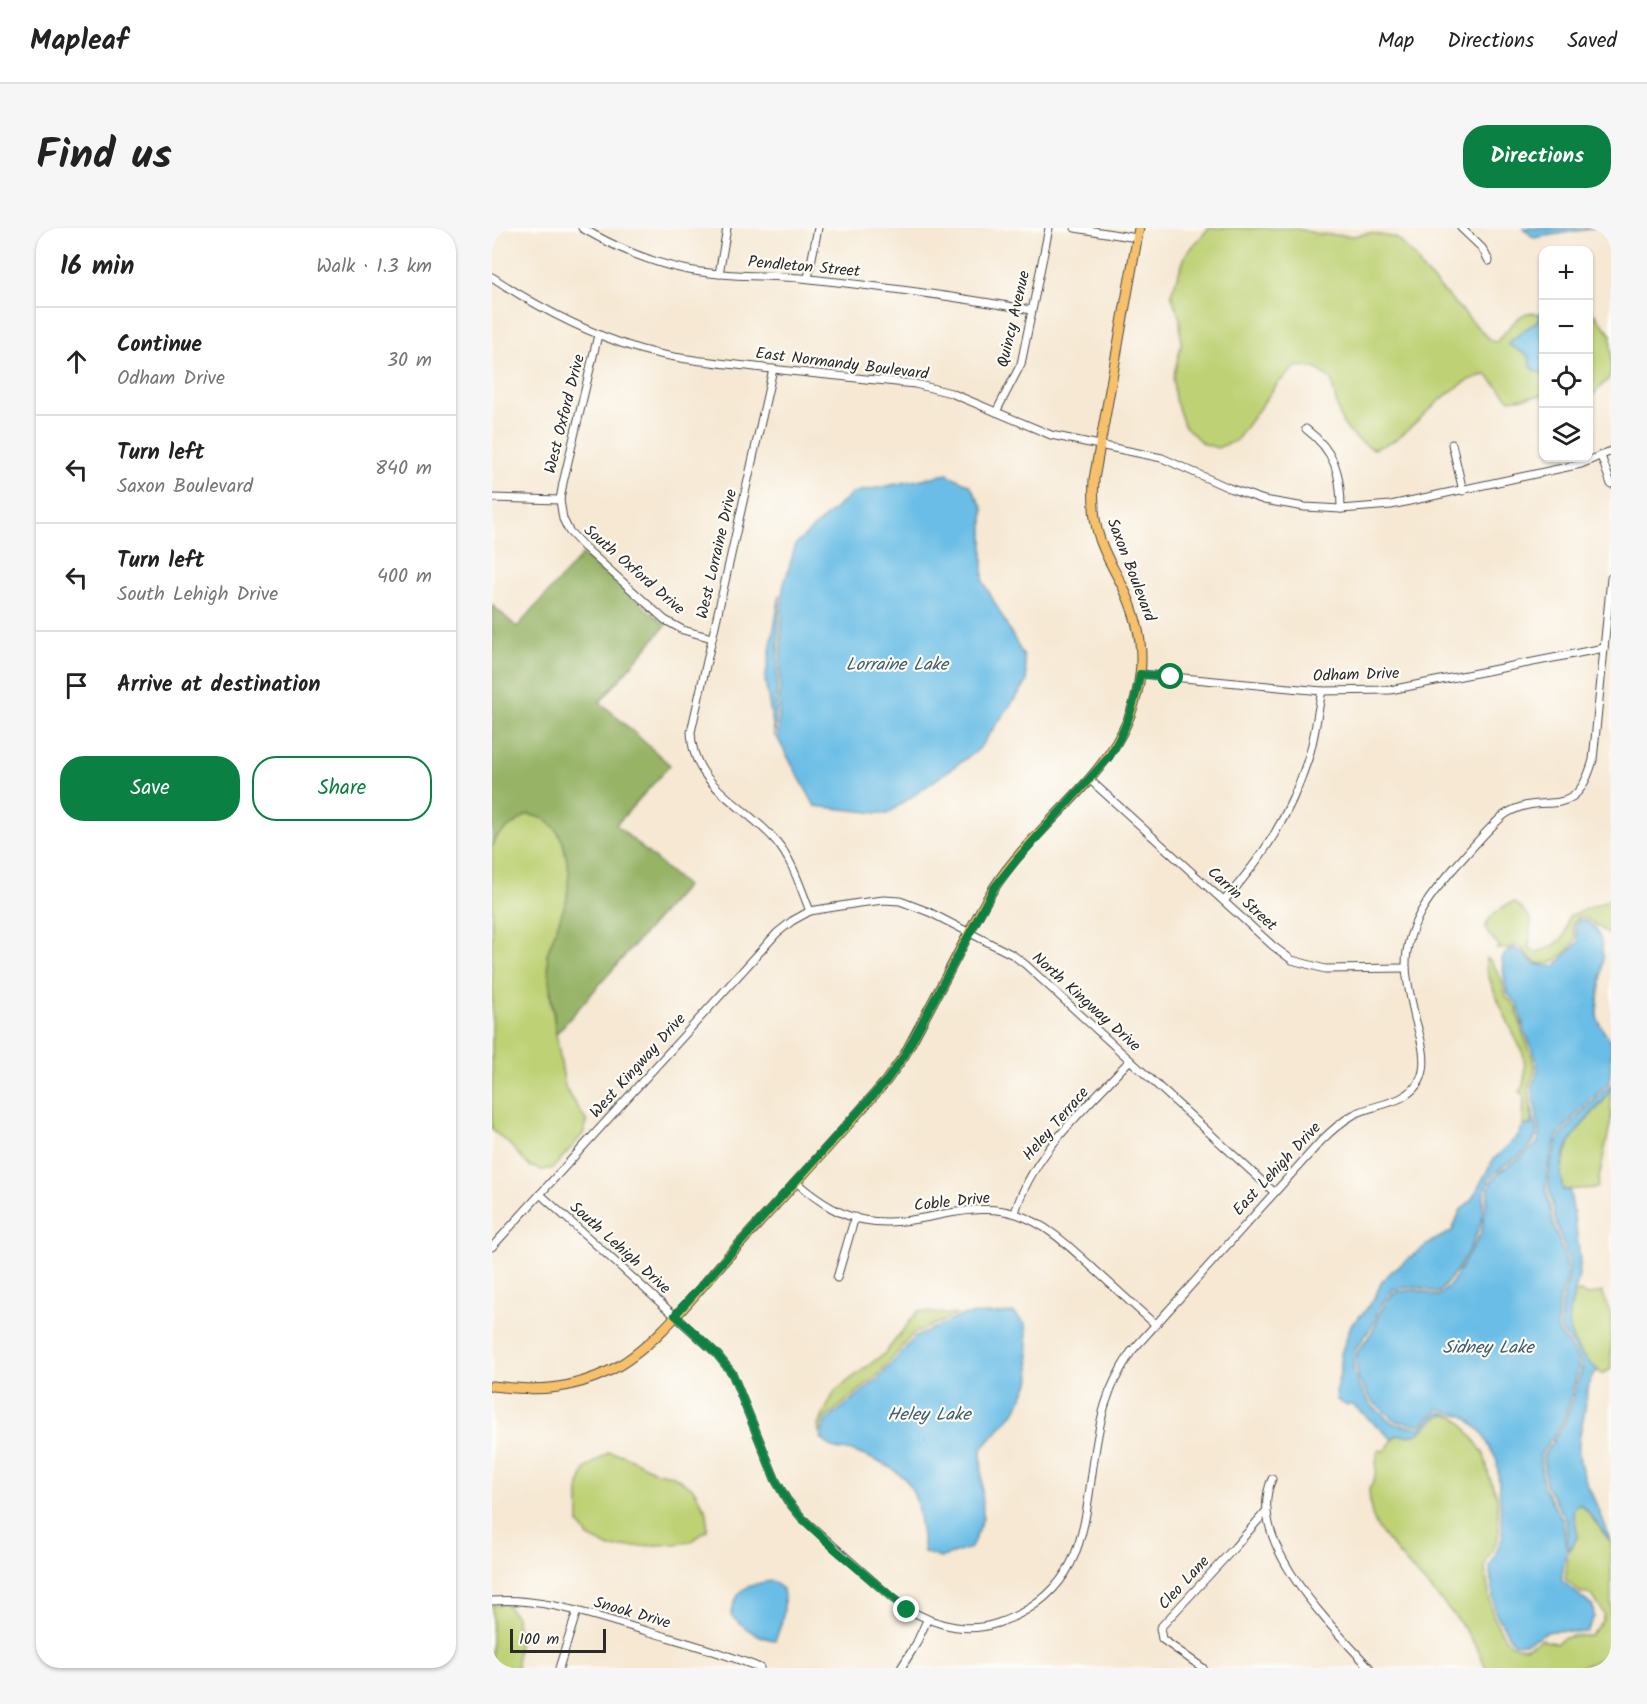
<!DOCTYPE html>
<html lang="en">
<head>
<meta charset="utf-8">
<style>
  body { margin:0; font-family:Kalam,sans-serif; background:#f6f6f6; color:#222 }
  .controls { position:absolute; right:18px; top:18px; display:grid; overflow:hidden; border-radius:12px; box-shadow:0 2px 4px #0004 }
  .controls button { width:54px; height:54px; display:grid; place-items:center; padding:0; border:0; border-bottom:2px solid #e0e0e0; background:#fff; color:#222; font:30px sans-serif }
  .scale { position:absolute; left:18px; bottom:15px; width:96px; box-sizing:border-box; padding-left:6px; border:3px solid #2b2b2b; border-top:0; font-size:16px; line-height:21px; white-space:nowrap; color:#2b2b2b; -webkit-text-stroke:4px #fdfcf7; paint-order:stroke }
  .stop { position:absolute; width:18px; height:18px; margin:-14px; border:4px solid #0b8043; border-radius:50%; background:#fff }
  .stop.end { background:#0b8043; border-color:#fff; box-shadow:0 2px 6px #0008 }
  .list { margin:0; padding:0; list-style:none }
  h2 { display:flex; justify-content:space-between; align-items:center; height:78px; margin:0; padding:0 24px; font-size:26px }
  h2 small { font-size:20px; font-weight:400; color:#767676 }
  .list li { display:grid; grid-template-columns:39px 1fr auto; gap:18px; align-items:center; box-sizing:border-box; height:108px; padding:0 24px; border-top:2px solid #e0e0e0 }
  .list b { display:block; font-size:22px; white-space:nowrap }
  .list p { margin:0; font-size:20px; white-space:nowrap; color:#767676 }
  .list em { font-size:20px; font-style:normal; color:#767676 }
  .actions { display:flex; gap:12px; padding:18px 24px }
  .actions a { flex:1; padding:14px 0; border:2px solid #0b8043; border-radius:24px; text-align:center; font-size:21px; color:#0b8043 }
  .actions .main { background:#0b8043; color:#fff }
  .icon { flex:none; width:33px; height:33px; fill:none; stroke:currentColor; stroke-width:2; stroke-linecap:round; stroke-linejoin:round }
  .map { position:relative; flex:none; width:1119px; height:1440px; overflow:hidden; border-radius:24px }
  header { display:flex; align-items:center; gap:36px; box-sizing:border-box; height:84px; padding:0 30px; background:#fff; border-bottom:2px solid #e0e0e0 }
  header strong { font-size:28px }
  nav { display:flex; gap:33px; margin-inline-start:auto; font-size:21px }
  .intro { display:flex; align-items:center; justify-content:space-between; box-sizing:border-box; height:144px; padding:0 36px }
  h1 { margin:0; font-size:42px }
  .button { padding:15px 27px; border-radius:24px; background:#0b8043; color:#fff; font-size:21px; font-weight:700 }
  main { display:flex; gap:36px; padding:0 36px }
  aside { flex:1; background:#fff; border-radius:24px; box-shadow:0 2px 4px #0004 }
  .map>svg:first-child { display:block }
</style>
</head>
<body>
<header>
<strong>Mapleaf</strong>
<nav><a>Map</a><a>Directions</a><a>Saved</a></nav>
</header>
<div class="intro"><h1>Find us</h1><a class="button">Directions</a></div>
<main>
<aside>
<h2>16 min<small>Walk · 1.3 km</small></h2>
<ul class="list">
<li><svg class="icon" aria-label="ahead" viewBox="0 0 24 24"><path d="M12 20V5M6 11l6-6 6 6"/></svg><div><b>Continue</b><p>Odham Drive</p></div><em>30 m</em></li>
<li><svg class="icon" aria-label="left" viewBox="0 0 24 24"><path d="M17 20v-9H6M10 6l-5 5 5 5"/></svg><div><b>Turn left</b><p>Saxon Boulevard</p></div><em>840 m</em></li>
<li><svg class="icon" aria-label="left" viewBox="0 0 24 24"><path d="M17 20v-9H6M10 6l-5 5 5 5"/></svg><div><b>Turn left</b><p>South Lehigh Drive</p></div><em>400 m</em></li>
<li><svg class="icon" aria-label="arrive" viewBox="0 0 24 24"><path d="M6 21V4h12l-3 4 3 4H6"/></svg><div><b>Arrive at destination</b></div></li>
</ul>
<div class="actions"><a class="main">Save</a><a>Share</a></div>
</aside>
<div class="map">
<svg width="1119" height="1440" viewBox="0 0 1119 1440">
  <rect width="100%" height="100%" fill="#fdfcf7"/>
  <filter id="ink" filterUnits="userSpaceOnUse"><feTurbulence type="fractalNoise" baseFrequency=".0167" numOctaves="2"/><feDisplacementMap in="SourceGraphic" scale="12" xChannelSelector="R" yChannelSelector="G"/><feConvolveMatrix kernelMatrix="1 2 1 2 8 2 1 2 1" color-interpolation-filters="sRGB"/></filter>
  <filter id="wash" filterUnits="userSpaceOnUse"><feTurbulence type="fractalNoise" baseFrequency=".008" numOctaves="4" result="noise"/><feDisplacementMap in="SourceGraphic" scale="24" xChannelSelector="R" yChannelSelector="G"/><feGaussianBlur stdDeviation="1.35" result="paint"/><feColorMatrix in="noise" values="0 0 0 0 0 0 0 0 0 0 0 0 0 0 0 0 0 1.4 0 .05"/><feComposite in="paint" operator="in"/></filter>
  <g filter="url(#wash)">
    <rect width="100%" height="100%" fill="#f6e8d3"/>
    <g fill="#bed174" stroke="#747e50" stroke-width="1.5">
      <path d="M 717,0 L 802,0 L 827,6 L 861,8 L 878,5 L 904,10 L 924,30 L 930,41 L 999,113 L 1004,114 C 1012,107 1026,85 1037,85 C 1040,84 1044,86 1047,86 L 1048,91 L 1043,97 L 1031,103 L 1017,116 L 1037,128 L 1038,135 L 1049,145 L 1051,144 L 1051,167 L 1018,172 L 995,147 C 965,149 930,191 907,209 C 900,215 890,218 881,221 C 845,202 848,189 839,151 L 823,140 L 805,138 L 785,156 L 744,213 L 725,220 L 710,215 L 692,197 L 683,171 L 681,151 L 689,117 L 688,91 L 679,66 L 694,26 Z"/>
      <path d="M 1103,86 L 1119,107 L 1119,144 L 1117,150 L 1100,168 L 1097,168 L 1097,130 L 1101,120 L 1098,102 Z"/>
      <path d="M 36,586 L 53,591 L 63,600 L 71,614 L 77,643 L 75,671 L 55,726 L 59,774 L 73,859 L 95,894 L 91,906 L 61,940 L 50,942 L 37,938 L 17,916 L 0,902 L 0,619 L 6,607 Z"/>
      <path d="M 1119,671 L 1119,708 L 1094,690 L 1087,689 L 1080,697 L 1084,710 C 1078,723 1058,743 1042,733 C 1036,729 1032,721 1025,717 L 1014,721 L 1004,721 L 1008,718 C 992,704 987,697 1006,683 C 1012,678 1015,676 1023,674 L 1039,691 L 1037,720 L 1044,724 L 1048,723 C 1057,720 1073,713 1074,702 C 1075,696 1074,693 1077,688 Z"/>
      <path d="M 994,730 L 999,733 L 1009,750 L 1014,768 L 1024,779 L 1030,803 L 1040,828 L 1043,843 L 1037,859 L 1040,891 L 1039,897 L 1031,898 L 1032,868 L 1028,864 C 1034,853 1034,838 1031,826 C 1023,807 990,746 994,730 Z"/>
      <path d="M 1119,860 L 1119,892 L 1105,960 L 1071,962 L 1069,952 L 1069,942 L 1080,908 L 1109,876 Z"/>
      <path d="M 1088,1064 L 1096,1067 L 1110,1064 L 1119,1087 L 1119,1141 L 1110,1146 C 1103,1140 1093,1134 1088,1126 C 1075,1108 1075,1085 1083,1065 Z"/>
      <path d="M 426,1083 L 464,1087 L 421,1106 L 384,1149 L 331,1192 L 327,1206 L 326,1197 L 343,1163 L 393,1125 Z"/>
      <path d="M 952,1187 L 963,1188 L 971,1196 L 992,1226 L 997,1248 L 1005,1268 L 1007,1302 L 1005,1313 L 994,1334 L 993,1342 L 1000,1385 L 1008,1402 L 1018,1417 L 1033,1420 L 1051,1411 L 1053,1413 L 1065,1415 C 1074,1406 1086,1408 1098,1408 L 1110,1393 L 1112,1386 L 1102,1370 L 1095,1365 L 1089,1365 L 1073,1351 L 1077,1323 L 1082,1317 L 1084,1299 L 1081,1283 L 1085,1277 L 1090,1277 L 1119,1314 L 1119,1427 L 1087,1440 L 994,1440 C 977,1393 935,1361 904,1323 C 898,1315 889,1306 884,1297 C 878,1285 878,1274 877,1261 C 887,1248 882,1237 886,1222 L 892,1223 L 905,1207 C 932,1210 930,1193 952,1187 Z"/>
      <path d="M 117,1224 L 131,1227 L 165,1244 L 180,1247 L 201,1260 L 215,1284 L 215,1302 L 199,1314 L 181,1316 L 118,1320 L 96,1309 L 87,1296 L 87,1258 L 93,1241 Z"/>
      <path d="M 14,1376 L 24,1389 L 26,1414 L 25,1440 L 0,1440 L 0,1377 Z"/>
    </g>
    <path fill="#96b366" stroke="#606f48" stroke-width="1.5" d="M 90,327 L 174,397 L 108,474 L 178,537 L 124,597 L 194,658 L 64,806 L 55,726 L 75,671 L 77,643 L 71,614 L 63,600 L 53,591 L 36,586 L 6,607 L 0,619 L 0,377 L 25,399 Z"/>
    <g fill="#6bbde6" stroke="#4b7488" stroke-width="1.5">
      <path d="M 1031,0 L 1103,0 L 1042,10 Z"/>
      <path d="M 1051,84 L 1052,144 L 1044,144 L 1039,139 L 1037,128 L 1017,117 L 1019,112 C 1029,108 1028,104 1035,100 C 1041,96 1043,97 1048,91 L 1047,86 Z"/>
      <path d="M 455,246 L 478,257 L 491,280 L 491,353 L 532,429 L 535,454 L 486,522 L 395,586 L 323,578 L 286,511 L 291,360 L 304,316 L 360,265 Z"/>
      <path d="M 288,366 L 283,509 L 273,452 Z"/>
      <path d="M 1087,692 C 1094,692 1098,696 1103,700 C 1119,722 1105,760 1105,787 C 1106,798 1116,807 1119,817 C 1119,827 1119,844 1117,854 L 1085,885 L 1065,909 L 1056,937 L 1054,961 L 1061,996 L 1074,1033 L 1075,1049 L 1066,1077 L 1065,1102 L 1082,1125 L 1087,1141 L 1071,1194 L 1048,1227 L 1051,1259 L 1071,1293 L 1075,1320 L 1069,1352 L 1101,1379 L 1102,1389 L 1094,1404 C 1083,1406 1071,1401 1060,1403 C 1044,1405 1042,1418 1021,1415 L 1003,1384 L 998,1340 L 1011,1307 L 1005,1233 L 990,1205 L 973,1188 L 945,1181 L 929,1197 L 904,1193 L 881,1174 L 867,1153 L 864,1137 L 865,1124 L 879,1106 L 885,1094 L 888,1084 L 902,1064 L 924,1062 L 946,1068 L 960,1055 L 989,1005 L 998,955 L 1008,943 L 1030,929 L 1045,916 L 1048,907 L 1040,859 L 1046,843 L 1043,827 L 1032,802 L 1026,777 L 1016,766 L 1013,755 L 1010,730 L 1017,722 L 1023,720 C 1044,731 1032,738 1063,738 L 1087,713 L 1083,697 Z"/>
      <path d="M 1119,856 C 1118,867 1109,876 1102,883 C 1081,906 1063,929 1071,962 L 1078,962 C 1081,986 1087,1012 1088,1036 C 1088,1053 1081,1066 1078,1082 C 1072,1108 1088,1127 1106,1142 C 1094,1153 1095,1165 1093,1180 C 1091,1196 1085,1211 1087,1226 C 1090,1257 1112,1284 1118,1313 L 1093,1280 L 1090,1277 L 1085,1277 L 1081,1283 L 1086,1308 L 1077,1323 L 1074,1291 L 1054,1258 L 1051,1228 L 1073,1195 L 1090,1141 L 1084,1123 L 1068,1101 L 1069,1077 L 1077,1050 L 1077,1033 L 1064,995 L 1057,960 L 1058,937 L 1067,911 L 1087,887 Z"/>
      <path d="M 1040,880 C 1040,889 1048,903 1043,911 C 1034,931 1006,934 996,954 C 990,965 992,978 990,990 C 984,1014 963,1048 946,1065 L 924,1059 L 901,1061 L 886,1082 L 883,1093 L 876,1104 L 862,1123 L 861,1138 L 865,1155 L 879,1177 L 902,1196 L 929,1200 L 945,1184 L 959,1187 C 939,1186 940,1198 925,1206 C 918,1209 912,1207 905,1207 L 900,1211 L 862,1178 L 859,1176 L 855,1178 L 845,1172 L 844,1162 L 849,1141 L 849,1126 L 859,1097 L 873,1083 L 884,1067 L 889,1055 L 899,1044 L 939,1014 L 960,1003 L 968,983 L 980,971 L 1001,932 L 1027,907 L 1031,898 L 1039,897 Z"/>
      <path d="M 522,1085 L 534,1097 L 539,1150 L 525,1181 L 489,1222 L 491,1290 L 479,1320 L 448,1330 L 432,1324 C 423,1260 428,1247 362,1224 C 356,1221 350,1223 344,1221 C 339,1220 333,1214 329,1210 L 333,1194 L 386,1151 L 423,1109 L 471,1087 Z"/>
      <path d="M 280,1353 L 291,1361 C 294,1380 291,1394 283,1412 C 265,1410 253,1400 239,1388 C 243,1362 254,1356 280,1353 Z"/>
    </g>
  </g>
  <g filter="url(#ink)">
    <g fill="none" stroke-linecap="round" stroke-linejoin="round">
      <defs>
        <g id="minor">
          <path d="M 90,0 C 128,22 173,41 218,45 C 251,49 285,47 318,51 C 392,59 466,69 539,82"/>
          <path d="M 583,0 L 645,10"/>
          <path d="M 969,0 L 990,20 L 997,33"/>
          <path d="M 227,46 L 235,0"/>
          <path d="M 0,49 C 45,79 95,105 147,121 C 182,131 219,134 255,138 C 311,145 367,150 423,156 L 459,165 L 559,207 L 670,230 L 737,260 L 772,272 L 813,279 L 849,281 L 899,277 L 1089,236 L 1119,223"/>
          <path d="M 316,50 L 326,0"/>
          <path d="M 106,107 L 71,255 L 68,272 L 71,291 L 77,303 L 92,319 L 173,392 L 191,402 L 220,410"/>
          <path d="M 281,141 L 199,504 C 200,559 253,576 284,613 C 301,633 308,659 318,683"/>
          <path d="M 504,184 L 529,136 L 557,0"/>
          <path d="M 814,201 C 843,223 849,246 849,281"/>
          <path d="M 960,216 L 971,263"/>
          <path d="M 1109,228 L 1119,256"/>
          <path d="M 0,270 L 68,272"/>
          <path d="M 649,446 L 830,463 L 898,462 L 1112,420"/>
          <path d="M 597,551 L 781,718 L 800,732 L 833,741 L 914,740"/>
          <path d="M 732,673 C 772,628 797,589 816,531 C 823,510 825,486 830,463"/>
          <path d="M 304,954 C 355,999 387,1000 452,986 C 475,982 501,978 524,986 C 555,996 578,1019 602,1041 C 622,1059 642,1078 663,1096"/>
          <path d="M 48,966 L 224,1125 L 240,1145 L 284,1253 L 295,1272 L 310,1290 L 400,1370 C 430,1393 468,1408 506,1395 C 613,1358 587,1264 613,1177 C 619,1157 628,1141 639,1124 L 829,913 C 839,903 849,894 861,887 C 883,875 915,877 928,852 C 937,833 928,809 923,790 C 920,774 915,757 914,740 C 913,694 942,662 971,630 C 984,615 997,600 1012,587 C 1052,560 1082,599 1101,532 L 1119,350"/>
          <path d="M 523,985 C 540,925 597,877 638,832"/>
          <path d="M 0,1019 L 285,705 L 300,693 L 318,683 L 367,675 L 392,672 L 408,673 L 437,684 L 521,727 L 534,737 L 782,964"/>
          <path d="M 345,1050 L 363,989"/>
          <path d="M 780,1251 C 752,1312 840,1399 878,1440"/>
          <path d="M 0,1373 C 54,1369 107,1390 158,1404 C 195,1415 233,1425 268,1440"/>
          <path d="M 67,1440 L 85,1383"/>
          <path d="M 409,1440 L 424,1416 L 435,1392"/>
          <path d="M 711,1440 L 670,1411 L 668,1400 L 743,1319 L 775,1282"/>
        </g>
        <path id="major" d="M 0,1158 C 45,1163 77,1163 119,1142 C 161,1121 202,1067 233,1032 C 287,973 342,914 394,853 L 412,828 C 430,794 449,759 467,724 C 478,703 489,680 502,660 C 549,587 638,540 648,447 C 652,416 644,386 631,359 C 622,341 611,325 606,305 C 601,288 601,270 602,251 L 647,0"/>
      </defs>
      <use href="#minor" stroke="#494744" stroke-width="9"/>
      <use href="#major" stroke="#494744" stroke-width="11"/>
      <use href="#minor" stroke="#fff" stroke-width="7"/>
      <use href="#major" stroke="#f6c16b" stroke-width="9"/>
    </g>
  </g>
  <g fill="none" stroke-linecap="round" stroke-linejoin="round" filter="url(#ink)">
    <path stroke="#0b8043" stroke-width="8" d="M 415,1382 L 344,1322 L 310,1290 L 295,1272 L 284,1253 L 240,1145 L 224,1125 L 183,1087 L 394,853 L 412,828 L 502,660 L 526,630 L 617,529 C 634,502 643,477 648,446 L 679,449"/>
  </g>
  <g text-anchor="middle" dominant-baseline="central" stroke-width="4.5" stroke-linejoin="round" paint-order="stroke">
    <g font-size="16" fill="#2b2b2b" stroke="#fdfcf7">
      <text transform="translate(312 39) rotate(5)">Pendleton Street</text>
      <text transform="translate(522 91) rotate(-77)">Quincy Avenue</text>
      <text transform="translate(350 136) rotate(7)">East Normandy Boulevard</text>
      <text transform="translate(73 186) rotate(-76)">West Oxford Drive</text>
      <text transform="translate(225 326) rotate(-77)">West Lorraine Drive</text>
      <text transform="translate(142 342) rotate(41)">South Oxford Drive</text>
      <text transform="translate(639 342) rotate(69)">Saxon Boulevard</text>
      <text transform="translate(864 447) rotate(-2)">Odham Drive</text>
      <text transform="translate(750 671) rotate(42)">Carrin Street</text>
      <text transform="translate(594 774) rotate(42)">North Kingway Drive</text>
      <text transform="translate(146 838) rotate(-48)">West Kingway Drive</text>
      <text transform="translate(564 896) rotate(-49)">Heley Terrace</text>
      <text transform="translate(785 941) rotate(-47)">East Lehigh Drive</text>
      <text transform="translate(460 974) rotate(-6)">Coble Drive</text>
      <text transform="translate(128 1020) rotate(42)">South Lehigh Drive</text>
      <text transform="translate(692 1355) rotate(-47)">Cleo Lane</text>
      <text transform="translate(140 1385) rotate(16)">Snook Drive</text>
    </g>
    <g font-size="18" font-style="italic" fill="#415e6c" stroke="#fdfcf7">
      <text x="405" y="437">Lorraine Lake</text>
      <text x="996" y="1120">Sidney Lake</text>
      <text x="437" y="1187">Heley Lake</text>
    </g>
  </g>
</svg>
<div class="controls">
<button>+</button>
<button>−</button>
<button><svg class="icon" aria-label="locate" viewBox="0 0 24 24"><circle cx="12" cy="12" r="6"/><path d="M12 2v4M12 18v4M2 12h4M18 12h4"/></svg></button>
<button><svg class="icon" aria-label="layers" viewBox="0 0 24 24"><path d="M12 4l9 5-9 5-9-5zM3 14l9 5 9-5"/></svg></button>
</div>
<div class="scale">100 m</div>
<div class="stop" style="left:679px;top:449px"></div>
<div class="stop end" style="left:415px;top:1382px"></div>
</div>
</main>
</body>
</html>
